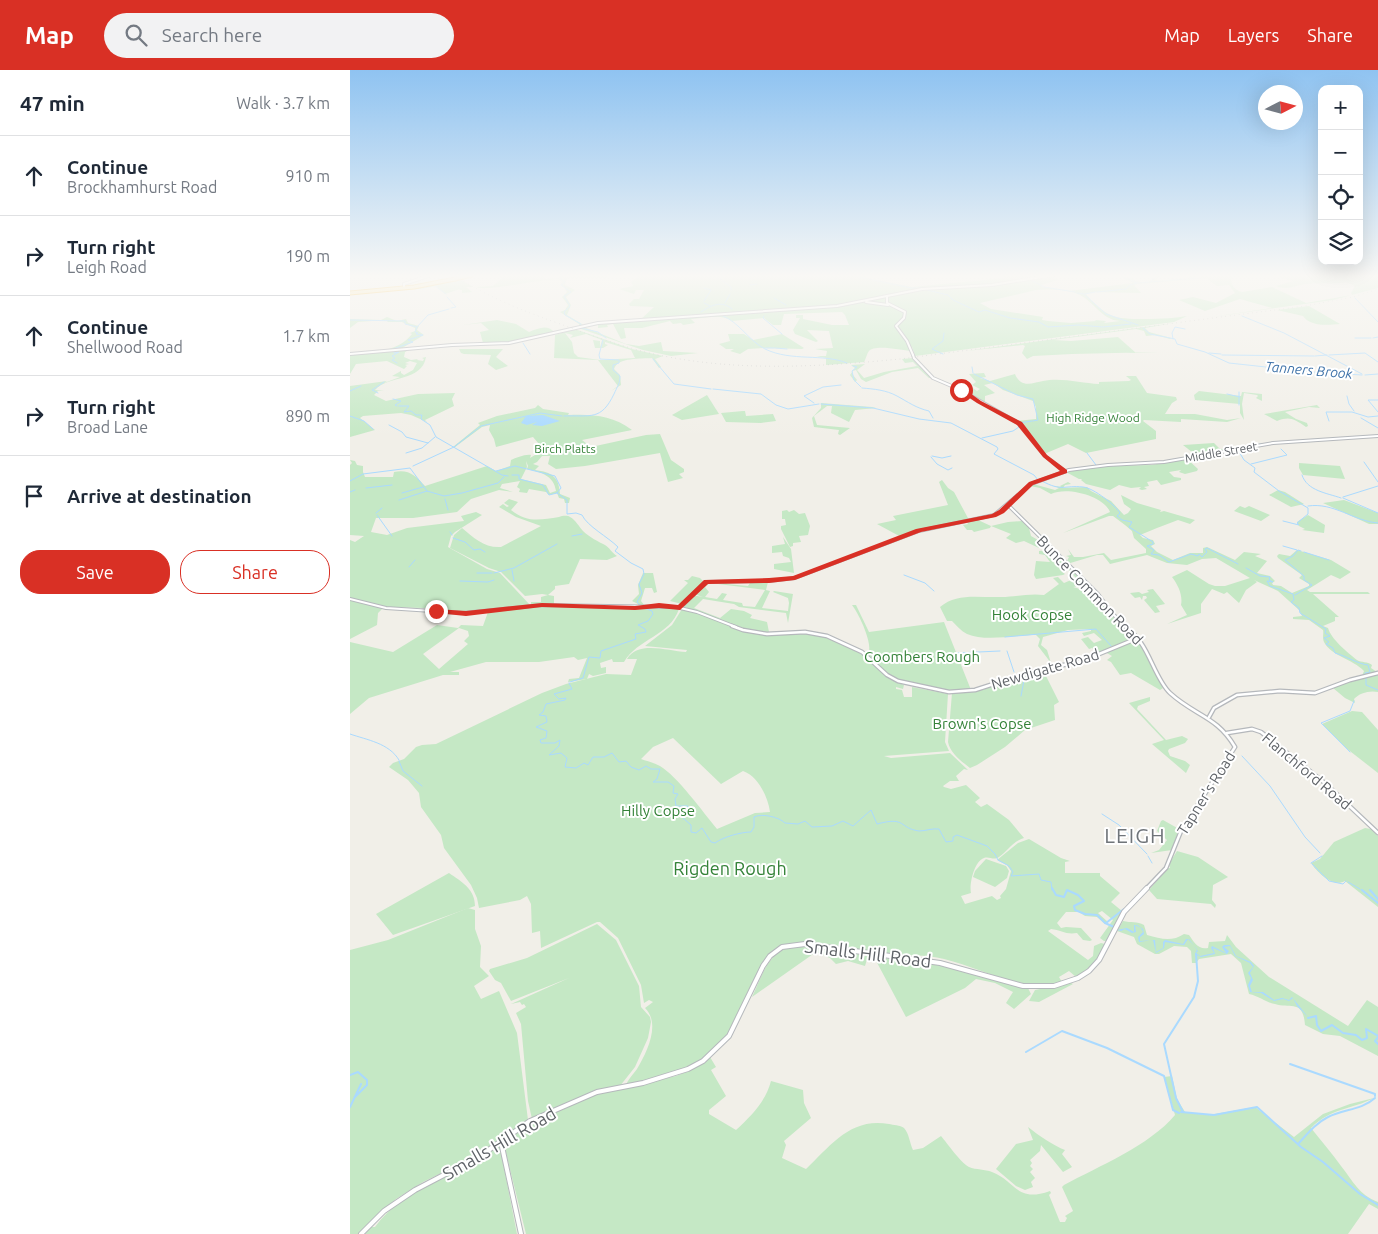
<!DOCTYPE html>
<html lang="en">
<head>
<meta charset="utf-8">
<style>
  body { margin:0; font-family:Ubuntu,sans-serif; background:#f2f2f3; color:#1f2937 }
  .controls { position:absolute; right:15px; top:15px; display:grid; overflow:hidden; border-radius:10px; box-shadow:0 5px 20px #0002 }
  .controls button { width:45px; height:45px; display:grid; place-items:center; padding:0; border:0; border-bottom:1px solid #e0e1e3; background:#fff; color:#1f2937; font:25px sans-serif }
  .compass { position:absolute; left:908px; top:15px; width:45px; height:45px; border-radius:50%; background:#fff; box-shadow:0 5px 20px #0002; rotate:84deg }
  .stop { position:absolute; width:15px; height:15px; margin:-11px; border:4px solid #d93025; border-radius:50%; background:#fff }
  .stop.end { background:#d93025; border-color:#fff; box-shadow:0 1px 5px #0008 }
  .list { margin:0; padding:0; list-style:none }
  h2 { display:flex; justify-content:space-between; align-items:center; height:65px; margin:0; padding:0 20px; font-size:21px }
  h2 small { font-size:16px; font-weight:400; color:#747a83 }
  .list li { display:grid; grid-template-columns:32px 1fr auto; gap:15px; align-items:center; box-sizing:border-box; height:80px; padding:0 20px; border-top:1px solid #e0e1e3 }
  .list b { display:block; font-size:19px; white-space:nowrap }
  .list p { margin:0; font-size:16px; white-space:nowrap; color:#747a83 }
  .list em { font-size:16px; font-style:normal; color:#747a83 }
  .actions { display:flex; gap:10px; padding:15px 20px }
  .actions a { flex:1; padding:11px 0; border:1px solid #d93025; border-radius:20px; text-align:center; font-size:18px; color:#d93025 }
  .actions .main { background:#d93025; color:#fff }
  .icon { flex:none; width:28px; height:28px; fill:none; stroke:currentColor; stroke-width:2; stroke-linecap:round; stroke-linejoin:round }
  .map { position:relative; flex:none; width:1028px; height:1164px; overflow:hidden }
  header { display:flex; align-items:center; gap:30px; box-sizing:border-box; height:70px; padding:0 25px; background:#d93025; color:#fff }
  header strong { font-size:24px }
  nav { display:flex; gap:28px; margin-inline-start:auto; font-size:18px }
  .search { width:350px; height:45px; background:#f2f2f3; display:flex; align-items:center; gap:12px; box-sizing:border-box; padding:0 18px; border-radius:28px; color:#747a83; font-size:19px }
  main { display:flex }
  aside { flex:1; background:#fff }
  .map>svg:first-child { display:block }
</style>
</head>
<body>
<header>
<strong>Map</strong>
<div class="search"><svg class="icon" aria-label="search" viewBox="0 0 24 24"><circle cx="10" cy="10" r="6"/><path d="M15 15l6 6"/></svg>Search here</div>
<nav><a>Map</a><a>Layers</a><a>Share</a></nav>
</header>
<main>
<aside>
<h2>47 min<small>Walk · 3.7 km</small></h2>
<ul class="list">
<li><svg class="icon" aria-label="ahead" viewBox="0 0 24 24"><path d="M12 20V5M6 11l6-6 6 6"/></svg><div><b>Continue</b><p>Brockhamhurst Road</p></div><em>910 m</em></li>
<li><svg class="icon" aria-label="right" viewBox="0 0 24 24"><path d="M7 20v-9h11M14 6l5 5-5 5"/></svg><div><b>Turn right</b><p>Leigh Road</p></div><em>190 m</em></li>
<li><svg class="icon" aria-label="ahead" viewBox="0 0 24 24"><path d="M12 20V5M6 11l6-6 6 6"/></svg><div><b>Continue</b><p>Shellwood Road</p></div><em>1.7 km</em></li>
<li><svg class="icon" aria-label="right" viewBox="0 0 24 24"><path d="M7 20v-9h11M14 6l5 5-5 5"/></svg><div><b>Turn right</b><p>Broad Lane</p></div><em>890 m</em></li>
<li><svg class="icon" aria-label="arrive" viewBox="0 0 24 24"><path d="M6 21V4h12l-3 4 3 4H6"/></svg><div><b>Arrive at destination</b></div></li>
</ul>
<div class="actions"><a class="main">Save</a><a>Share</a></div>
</aside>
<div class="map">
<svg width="1028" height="1164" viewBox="0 0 1028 1164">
  <rect width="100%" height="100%" fill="#f1efe8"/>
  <g fill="#c5e8c5" fill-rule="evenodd">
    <path d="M 106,205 L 117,205 L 110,209 L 123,217 L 113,217 L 116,217 L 122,222 L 112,223 L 112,220 L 109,220 L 110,219 L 95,224 L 86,216 C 78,218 64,221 55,217 L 56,214 L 56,216 L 60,216 L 110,207 Z"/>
    <path d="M 148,205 L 192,205 L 196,209 L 211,207 L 209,205 L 218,207 L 217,205 L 260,205 L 256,208 L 217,208 L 215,215 L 225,220 L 216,227 L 221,235 L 217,245 L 232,254 L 233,255 L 229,256 L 229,254 L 210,242 L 215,240 L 218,235 L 212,227 L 217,222 L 214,217 L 210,215 L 212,212 L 208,209 C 192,209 135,222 126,217 L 143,216 L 152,208 L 146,207 Z"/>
    <path d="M 290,205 L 510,205 L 526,210 L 562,217 L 655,208 L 649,205 C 660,205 671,207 682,206 L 681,205 L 715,205 L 703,206 L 708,210 L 691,215 L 693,217 L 719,221 L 783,213 L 767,205 C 784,205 792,222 807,205 L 810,205 L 806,210 L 809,211 L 838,209 L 836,205 L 845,205 L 846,209 L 852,205 L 881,206 L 916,205 L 881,208 C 881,216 885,220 892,222 L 922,217 L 956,233 L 1002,225 L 1001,223 L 1005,216 L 996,212 C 982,215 973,212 957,214 C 945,215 938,221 926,216 L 943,211 L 921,205 L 1028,205 L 1028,218 L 983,230 L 855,248 L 922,238 L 890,229 L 855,241 L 829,230 L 843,227 L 866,233 L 885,223 L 879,215 L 867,216 L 856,208 L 788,214 L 784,215 L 791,223 L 744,222 L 736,224 C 743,233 753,242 763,246 C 775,251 822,249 837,246 L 824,252 L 565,286 L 562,277 L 559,278 L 561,281 C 552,280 524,274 519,281 C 517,283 516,289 514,292 L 476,295 L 476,288 L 466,286 L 476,286 L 477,281 L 465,279 L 483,278 L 479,261 L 457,260 L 468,271 L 466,272 L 445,264 L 443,260 L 450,248 L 446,248 L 446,245 L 453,245 L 453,249 L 482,255 L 499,255 L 495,245 L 492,242 L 434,244 L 431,255 L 423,255 L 414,248 L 382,251 C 371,243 354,249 341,249 L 345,253 L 333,255 L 331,253 L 323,254 L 320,251 L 292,258 L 274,258 L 276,268 L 271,269 L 263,254 L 257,255 L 258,257 L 248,258 L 248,255 L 234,257 L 276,274 L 289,276 L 311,272 L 313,281 L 348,283 L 321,286 L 293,280 L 175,240 L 228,258 L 249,252 L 289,251 L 304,237 L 280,236 L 279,234 L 284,229 L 289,229 L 294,220 L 286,220 L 284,224 L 269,219 L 283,216 L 281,212 ZM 686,220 C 699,219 719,219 730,225 C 744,232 752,250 770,251 L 754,253 L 756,251 L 745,250 L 746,251 L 721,253 L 698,251 L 692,250 L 693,247 L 641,239 L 630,233 Z"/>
    <path d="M 959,236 L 990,254 C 978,255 961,257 953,246 L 927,240 Z"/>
    <path d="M 37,247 L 47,251 L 56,249 L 58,253 L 69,256 L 67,260 L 74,265 L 49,280 L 59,280 L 55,282 L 54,287 L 61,290 L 68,289 L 67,290 L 73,291 L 74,289 L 72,288 L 76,287 C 72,312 38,305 25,320 L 34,321 L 28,321 L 24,325 L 36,331 L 68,324 L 105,323 L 102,329 L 104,336 L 75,350 L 77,352 L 61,345 L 51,343 L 13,346 L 10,348 L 25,360 L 0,367 L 0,316 L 37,311 L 34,313 L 50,307 L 42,306 L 51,301 L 51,303 L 54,305 L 63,300 L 67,293 L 60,291 L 55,293 L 59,294 L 55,295 L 57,296 L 54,299 L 37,291 L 6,294 L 0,304 L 0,283 C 23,282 47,283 62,264 L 60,263 L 65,261 L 65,258 L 52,252 L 38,252 L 36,250 L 8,252 L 0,258 L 0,249 L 31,250 Z"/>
    <path d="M 147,250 L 166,254 L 179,262 C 189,258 198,254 205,263 L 161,273 L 133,273 L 130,262 L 139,260 L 131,253 L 113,255 Z"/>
    <path d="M 824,253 L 795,258 L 799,262 L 821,268 L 820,269 L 806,265 L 796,266 L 794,261 L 786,259 L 703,270 L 721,271 L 768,267 L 786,283 L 808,282 L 722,284 L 683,286 L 677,289 L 672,283 L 675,276 L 673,275 L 616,281 Z"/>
    <path d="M 225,259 L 282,279 L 313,286 L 305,289 L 311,297 L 309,298 L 302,288 C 291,289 268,287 264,299 L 270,305 L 271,315 L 261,321 L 268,316 L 248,290 L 204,288 L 205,265 ZM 215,263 L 223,265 L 220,268 L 236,264 L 252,270 L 250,277 L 250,271 L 243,270 L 245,278 L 253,278 L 258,275 L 255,274 L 255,272 L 281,280 L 285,288 L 250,290 L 228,287 L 224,283 L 222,272 Z"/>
    <path d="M 378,264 L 394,264 L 403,270 L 432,264 L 454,278 L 452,279 L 416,278 L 398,279 L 390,284 L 380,281 L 384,279 L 376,279 L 369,274 L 380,271 Z"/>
    <path d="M 109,279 L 153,279 L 146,287 L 158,296 L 146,300 L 138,294 L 141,285 L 114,284 L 111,283 Z"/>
    <path d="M 563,288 L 581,308 L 579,308 L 568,298 L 542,302 L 516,312 L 511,309 L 506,300 L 503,301 L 503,305 L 507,310 L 505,312 L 500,305 L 505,298 L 501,295 L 515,294 L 507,300 L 514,308 L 534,302 L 567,296 L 563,292 L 555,293 L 552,289 Z"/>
    <path d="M 634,303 L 636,307 L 630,308 L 640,311 L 665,304 C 666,307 668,310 671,312 C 677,316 687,312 693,311 C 710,307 732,313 749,314 L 749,312 L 779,311 L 781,310 L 776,306 L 786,306 L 797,323 L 826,327 L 827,330 L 822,333 L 815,344 L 845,344 L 877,350 L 891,348 L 877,352 L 831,349 L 831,352 L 794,350 L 793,351 L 806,361 L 806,369 L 736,383 L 718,374 L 694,384 L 681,364 L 666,351 L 686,349 L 686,337 L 683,331 L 653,320 L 643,313 L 634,315 L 645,323 L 635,326 L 635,331 L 632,333 L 613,319 L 605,316 L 608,315 L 615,318 L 620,316 L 627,321 L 630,319 L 622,315 L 626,312 L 619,304 Z"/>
    <path d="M 849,321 L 891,326 L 892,322 L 912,324 L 912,331 L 906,328 L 908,326 L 907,325 L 894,323 L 892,334 L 894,350 L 890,343 L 890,334 L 845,330 L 844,325 Z"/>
    <path d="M 357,325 L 369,344 L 332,350 L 322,345 Z"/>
    <path d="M 471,333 L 522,337 L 526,338 L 505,340 L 499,352 L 481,343 L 482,336 L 477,336 L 464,346 L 467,355 L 500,358 L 490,365 L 488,364 L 489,360 L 464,357 L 462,348 L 471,338 Z"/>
    <path d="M 188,335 L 193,339 L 219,343 L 218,345 C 242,344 262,345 282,360 L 232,370 L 241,377 L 296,365 L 310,364 L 321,390 L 334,399 L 334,402 L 329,404 L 333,408 L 318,412 L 310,383 L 235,396 L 206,399 L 198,394 L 200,386 L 192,386 L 187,392 L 183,394 L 189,396 L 185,400 C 202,402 209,407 210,424 L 220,428 L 219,433 L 215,433 L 214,429 L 209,428 L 207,423 L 199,425 L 196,422 L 179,419 L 177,423 L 169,422 L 170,419 L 167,417 L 170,411 L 152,414 L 150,418 L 163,422 L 149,420 L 121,429 L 107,442 L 63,448 L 26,448 L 21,462 L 37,465 L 57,458 L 114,451 L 111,446 L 126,442 L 132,445 L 105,462 L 101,466 L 98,477 L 137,499 L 150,503 L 180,535 L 109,543 L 75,538 L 34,537 L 0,528 L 0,470 L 5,472 L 14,466 L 0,465 L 0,395 L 2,393 L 0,390 L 5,391 L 7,395 L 13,396 L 13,402 L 15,407 L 43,407 L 44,402 C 59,399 66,406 75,416 L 137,396 L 146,401 L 160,396 L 161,390 C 166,388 175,384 181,385 L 180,388 L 195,379 L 189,374 L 183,367 L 146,377 L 144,369 L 139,360 L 140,355 L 132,357 L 105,377 L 103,377 L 130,355 L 128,353 L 147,346 L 185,338 ZM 176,391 L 178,396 L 177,399 C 190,402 204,405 206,421 L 200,423 L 196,415 L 171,409 L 177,397 Z"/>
    <path d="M 967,335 L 970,338 L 959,337 L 935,342 L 946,349 L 957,353 L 958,356 L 956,357 C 944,349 940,346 927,351 L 914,344 Z"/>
    <path d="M 393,341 L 395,341 L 396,346 L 423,344 L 426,351 L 411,353 L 376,352 L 371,343 Z"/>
    <path d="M 864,373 L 870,379 L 891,378 L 847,386 L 833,375 Z"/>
    <path d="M 837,389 L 848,399 L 847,401 L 835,404 L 829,402 L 831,400 L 819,402 L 824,407 L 831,408 L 831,410 L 811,415 L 807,410 L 797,412 L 799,416 L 794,417 L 797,419 L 792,420 L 789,419 L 791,417 L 781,418 L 769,415 L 760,420 L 736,414 L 731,410 L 732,409 L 729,409 L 716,402 L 757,396 L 801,395 Z"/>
    <path d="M 949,393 L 990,396 L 995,409 L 953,405 L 949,398 Z"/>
    <path d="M 592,410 L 598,418 L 604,422 L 619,450 L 573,459 L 551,467 L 527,454 L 546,450 L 543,446 L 598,435 L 589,412 Z"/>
    <path d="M 718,412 L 721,414 L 715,415 L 713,418 L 737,417 L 741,421 L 761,431 L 774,445 L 778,443 L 781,439 L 774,434 L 771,425 L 787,433 L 811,440 L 810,442 L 814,441 L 845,450 L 840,454 L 828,450 L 807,458 L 803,455 L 807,458 L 790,465 L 793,468 L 803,470 L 805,474 L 801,476 L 807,482 L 823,490 L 840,483 L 853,483 L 853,478 L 857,477 L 885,490 L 894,482 L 911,484 L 905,486 L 917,491 L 907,503 L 920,506 L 925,511 L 922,513 L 923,515 L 931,516 L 942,523 L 959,516 L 959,514 L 949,508 L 952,505 L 928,488 L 927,486 L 929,484 L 940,486 L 947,480 L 981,490 L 1001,502 L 990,509 L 981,505 L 957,520 L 960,522 L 1018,522 L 1020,524 L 963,524 L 989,547 L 985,547 L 985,551 L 973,556 L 978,558 C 981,569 997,582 1007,590 C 1012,593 1017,591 1022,595 L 1021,598 L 1027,602 L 1012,606 L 1014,601 C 1003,589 981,586 974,572 C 972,567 974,564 973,560 L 959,550 L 943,549 L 943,547 L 952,546 L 949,540 L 928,521 L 904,510 L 907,512 L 896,520 L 889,533 L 877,522 L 874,524 L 862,519 L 851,534 L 851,543 L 817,554 L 837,545 L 831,535 C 833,525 828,515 822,507 L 837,500 L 859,514 L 865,516 L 875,516 L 900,508 L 866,488 L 852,489 L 837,495 L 817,493 L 797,485 L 760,494 L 753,485 L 747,485 L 717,494 L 711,488 L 717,491 L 719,487 L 716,486 L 721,485 L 718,479 L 724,487 L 733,487 L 754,483 L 761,490 L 796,483 L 796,479 L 784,468 L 782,461 L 775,455 L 763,446 L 759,446 L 713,463 L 760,442 C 754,426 717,416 701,424 L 690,418 L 680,416 L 683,414 L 705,420 L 709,418 L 704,416 L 711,417 L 710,416 Z"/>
    <path d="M 928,420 L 935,422 L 954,434 L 941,437 L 919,425 Z"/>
    <path d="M 159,429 L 168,432 L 161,440 C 177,453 190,450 209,447 C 212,446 217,445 220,447 C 226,450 229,457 233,461 C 239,467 249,472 255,475 C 259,477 262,483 267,486 L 257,490 L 230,489 L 219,514 L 205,516 L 205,519 L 198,525 L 204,526 L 204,534 L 181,535 L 181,532 L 191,532 L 191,527 L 198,525 L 192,524 L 175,526 L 151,502 L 139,498 L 100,478 L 104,465 L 112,458 C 124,468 134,478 151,477 L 191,456 L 166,447 L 149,437 L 153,434 L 157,437 L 159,436 L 154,433 Z"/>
    <path d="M 994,430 L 1028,443 L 1028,454 L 1019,454 L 973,433 Z"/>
    <path d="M 890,436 L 895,438 L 899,436 L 920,445 L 911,451 L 884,441 Z"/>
    <path d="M 437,440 L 439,442 L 444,440 L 449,444 L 455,443 L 460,456 L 458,465 L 449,466 L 451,472 L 443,473 L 443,476 L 440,477 L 431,459 L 431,456 L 436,455 L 435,449 L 432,449 L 432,441 Z"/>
    <path d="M 958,445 L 975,455 L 974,463 L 952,460 L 955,459 L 949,456 L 947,452 Z"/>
    <path d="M 628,450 L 641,456 L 658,452 L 672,451 L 679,458 L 681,466 L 688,470 L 689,478 L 674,471 L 666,473 L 656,468 L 661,464 L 641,456 L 640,458 L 624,462 L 622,460 L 617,460 L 613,455 L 618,454 L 617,452 Z"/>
    <path d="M 433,467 L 441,479 L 444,503 L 424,499 L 424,494 L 441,492 L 439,488 L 433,486 L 432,482 L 422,483 L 422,476 L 435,474 Z"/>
    <path d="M 701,480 L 736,515 L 723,517 L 734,520 L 741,519 L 745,522 L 785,568 L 747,583 L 742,578 L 739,579 L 731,569 L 738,567 L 744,573 L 752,570 L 744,563 L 734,566 L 732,563 L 741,561 L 741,559 L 718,560 L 693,567 L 691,575 L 697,580 L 701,593 L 688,576 L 690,569 L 686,565 C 666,565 635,572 617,564 C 611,561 607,556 602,551 L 597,551 L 590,537 C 607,522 630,528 651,527 C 666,527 679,523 694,525 L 709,514 L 703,508 L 708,507 L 714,513 L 726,508 L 718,499 L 712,502 L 715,504 L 713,505 L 686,509 L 684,505 L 686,491 L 700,492 L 695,485 L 689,484 L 689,481 Z"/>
    <path d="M 293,503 L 303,503 L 307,522 L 304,523 L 302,518 L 295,518 L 291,531 L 295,536 L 289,537 L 288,534 L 282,531 L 289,524 L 288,515 Z"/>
    <path d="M 342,506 L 350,508 L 354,512 L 332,534 L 320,531 L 338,513 L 334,510 L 338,510 Z"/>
    <path d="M 375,511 L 377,514 L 398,516 L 400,513 L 418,512 L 416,520 L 420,521 L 412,538 L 438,541 L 439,533 L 438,528 L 423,522 L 424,521 L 443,524 L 438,553 L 436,543 L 389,537 L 384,534 L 353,529 L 344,538 L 370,548 L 381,539 L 394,541 L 402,545 L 400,548 L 417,552 L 419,562 L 436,561 L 435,563 L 417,562 L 412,564 L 459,563 L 478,567 L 510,583 L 540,609 L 554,615 L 553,619 L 546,617 L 546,619 L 552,620 L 554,627 L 562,627 L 562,617 L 598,624 L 595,672 L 599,681 L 534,686 L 541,688 L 600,683 L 618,700 L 614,699 L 606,706 L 609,711 L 600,711 L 593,716 L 594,717 L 601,719 L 616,715 L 630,728 L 625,732 L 631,737 L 637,734 L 659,750 L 674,768 C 663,771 658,781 649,787 C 644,791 639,786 634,788 C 624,791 619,815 621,823 L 611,826 L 615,834 L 642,826 L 647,830 L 651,828 L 650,826 L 656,819 L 661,801 L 657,795 L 647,790 L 668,773 L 679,769 L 711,788 L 720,791 L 715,792 L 715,803 L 750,803 L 750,806 L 770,823 L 761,832 L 772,841 L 757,871 L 754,871 L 750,868 L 763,850 L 752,841 L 748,843 L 758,852 L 755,854 L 747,847 L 735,846 L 729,842 L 716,842 L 707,853 L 711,858 L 716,857 L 731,858 L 742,870 L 740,871 L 733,870 L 727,863 C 716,865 711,860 701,859 L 698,861 L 738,890 L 743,886 L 744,876 L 751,873 L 755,874 C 753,889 738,899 726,907 L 719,901 L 709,907 L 712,912 C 672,923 632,898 594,889 C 576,884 555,886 537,884 C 503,880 465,867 431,875 L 432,877 L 426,878 L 421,885 C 401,921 386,964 352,990 C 333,1006 301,1009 276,1015 C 278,1010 283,1004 287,999 C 297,982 311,954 295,938 L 303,932 L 299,930 L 294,933 L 291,915 L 268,868 L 250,852 L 247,852 L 191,878 L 190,861 L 182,863 L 181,834 L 177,826 L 170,830 L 129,838 L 127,828 L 121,815 L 94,778 L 91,765 L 71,737 L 69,723 L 58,710 L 39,697 L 43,693 L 54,689 L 66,677 L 72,675 L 86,674 L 192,623 L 216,614 L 256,604 L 281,605 L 287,589 L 277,589 C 288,570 318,581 336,582 L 337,580 L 295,576 L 322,555 L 332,539 L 342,540 L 333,536 L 342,525 L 353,527 L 344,524 L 357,513 ZM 360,513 L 415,520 L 405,537 L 393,536 L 392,533 L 373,530 L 377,524 L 372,523 L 367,529 L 355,527 L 359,522 L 355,517 ZM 323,668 L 371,714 L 393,701 C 408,706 418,727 420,742 L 405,743 L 367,759 C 353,742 327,706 310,696 C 304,693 297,691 291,689 L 303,677 Z"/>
    <path d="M 803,519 L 815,534 L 806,536 L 810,542 L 805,543 L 794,530 L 797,528 L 796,526 L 793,526 L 792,530 L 790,527 L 785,528 L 780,523 L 789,522 L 792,524 L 799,522 L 797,520 Z"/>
    <path d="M 0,530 L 33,538 L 28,543 L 27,555 L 0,569 Z"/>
    <path d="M 502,535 L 506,535 L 519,562 L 594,552 L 621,620 C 598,622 564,619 544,608 C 534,603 526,592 518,585 C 524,575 509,544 502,535 Z"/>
    <path d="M 198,536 L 284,539 L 309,536 L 329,539 C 320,566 287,569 274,592 L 263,592 L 262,589 L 250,593 L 251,598 L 256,597 L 256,603 L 243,606 L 239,604 L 237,609 L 218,612 L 219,609 L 229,608 L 237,588 L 228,590 L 224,587 L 189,592 L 136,592 L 100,602 L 109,602 L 109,605 L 93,605 L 19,628 L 0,644 L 0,572 L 43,582 L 87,555 L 108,558 L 111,555 L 133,556 L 138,542 ZM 109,558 L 118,561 L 119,566 L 114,571 L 118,574 L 89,599 L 73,584 Z"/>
    <path d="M 788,570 L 813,618 L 810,620 L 781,603 L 770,605 L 761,592 L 757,590 L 762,586 L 755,582 Z"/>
    <path d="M 693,600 L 709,632 L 704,635 L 705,650 L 675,660 L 655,677 L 627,695 L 620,698 C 611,691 600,683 598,672 L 602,623 C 632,620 663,608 693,600 Z"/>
    <path d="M 1028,605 L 1028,622 C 1020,620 1009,623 1004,629 L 1005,633 L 995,628 L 983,618 L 1007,609 Z"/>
    <path d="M 800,627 L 800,631 L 788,636 L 787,639 L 816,670 L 832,666 L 838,669 L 835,673 L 819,679 L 818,681 L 820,686 L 835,691 L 840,695 L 836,703 L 802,674 L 814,670 L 779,633 Z"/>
    <path d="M 1002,641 L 1012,642 L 1028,660 L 1028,703 L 996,678 L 972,654 Z"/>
    <path d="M 813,750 L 829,759 L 822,780 L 801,783 L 809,780 L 817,770 L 807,761 L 811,751 Z"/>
    <path d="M 1015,758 L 1021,759 L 1028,766 L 1028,837 L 995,811 C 983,818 968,803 961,793 L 970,789 L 984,772 Z"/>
    <path d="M 827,781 L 848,787 L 878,807 L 863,815 L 862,830 L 866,835 L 865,838 L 861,834 L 807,829 L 799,820 L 818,798 L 820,798 L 819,794 Z"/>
    <path d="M 636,789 L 656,796 L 659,801 L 657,808 L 645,817 L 623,807 L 625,801 Z"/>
    <path d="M 99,803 C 112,812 125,819 125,836 L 43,865 L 26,844 Z"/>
    <path d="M 118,838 L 125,840 L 125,859 L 131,876 L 130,897 L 139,906 L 124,916 L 131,929 L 149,921 L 167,963 L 178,1050 L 128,1085 L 73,1112 L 46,1129 L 8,1164 L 0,1164 L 0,880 L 38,870 Z"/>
    <path d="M 773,851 C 781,853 787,851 794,855 L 797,865 C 811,869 822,872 834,864 L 839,865 C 844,872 848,880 858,878 L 859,872 L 875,871 L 877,865 L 886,877 L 919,907 L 998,956 L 1017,930 L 1028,937 L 1028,986 L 990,966 L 973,964 L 955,955 C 953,929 941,939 925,934 C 917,933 909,926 899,924 L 891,893 L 881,884 L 849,889 L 846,893 L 842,893 L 841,881 L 837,877 L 824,876 L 809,884 L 805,884 L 787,874 L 784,867 L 767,861 Z"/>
    <path d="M 247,854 L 266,870 L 289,916 L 291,937 L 300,947 L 301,952 L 298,968 L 285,997 L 270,1016 L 252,1020 L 182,1049 L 178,1031 L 171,954 L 166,943 L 176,937 L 174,934 L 172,935 L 170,932 L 161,934 L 219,908 L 161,931 L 151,913 L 145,910 L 139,901 L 140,899 L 177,888 Z"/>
    <path d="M 442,876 L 461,876 L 518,886 L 515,896 L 498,891 L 486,894 L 480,888 L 466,882 L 402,927 C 412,906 417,883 442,876 Z"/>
    <path d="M 524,887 L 589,894 L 678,918 L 681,924 L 664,939 L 656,933 L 663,922 L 645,913 L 626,909 L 615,918 L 556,947 Z"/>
    <path d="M 721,913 L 723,914 L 689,932 L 679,931 L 685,920 Z"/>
    <path d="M 360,987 L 366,997 L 361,1000 L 376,1026 L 359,1040 L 359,1044 L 386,1060 C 401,1046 416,1031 421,1011 L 453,1020 L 454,1033 L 461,1048 L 434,1071 L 436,1075 L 432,1088 L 456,1099 C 481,1075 501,1047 539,1054 C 543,1055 550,1055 554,1058 C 559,1063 560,1074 563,1080 L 573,1078 L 591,1066 C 597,1073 611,1093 619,1097 C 626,1100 635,1099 642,1102 C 667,1112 666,1133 700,1121 L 701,1123 L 699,1125 L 710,1152 L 715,1152 L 717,1148 L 715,1146 L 723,1141 L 712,1117 L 714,1115 C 749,1096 799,1076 825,1045 L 814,1007 L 822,1006 L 827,1029 L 835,1042 L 859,1045 L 905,1037 L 944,1067 L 973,1044 L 1000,1034 L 1024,1028 C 1001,1040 982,1037 961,1058 C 971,1071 982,1083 991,1096 C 1003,1111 1009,1125 1028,1132 L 1028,1139 L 1019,1134 L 998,1164 L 176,1164 L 154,1075 C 157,1065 174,1056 184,1052 L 186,1054 L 188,1050 L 243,1025 L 326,1006 L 336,1002 Z"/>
    <path d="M 678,1057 C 688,1065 704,1076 715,1080 L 712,1084 L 722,1097 L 713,1102 L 691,1075 L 690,1081 L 680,1090 L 682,1093 L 680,1096 L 683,1099 L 680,1102 L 685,1108 L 681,1112 L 683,1117 L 675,1120 L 666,1116 L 646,1099 L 666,1074 L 683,1070 Z"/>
    <path d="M 147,1077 L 150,1077 L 167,1164 L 14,1164 L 21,1157 L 25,1157 C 54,1117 107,1104 147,1077 Z"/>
  </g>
  <g fill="#aadaff">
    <path d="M 193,345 L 210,351 L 192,356 L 182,355 L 187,352 L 177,355 L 171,353 L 176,346 Z"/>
    <path d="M 784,855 L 787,855 L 793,859 L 794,864 L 790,867 L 790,871 L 805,870 L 806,882 L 813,878 L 813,872 L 815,870 L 833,874 L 836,869 L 839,869 L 848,881 L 846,883 L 850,886 L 864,883 L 861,878 L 862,876 L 876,883 L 872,877 L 874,875 L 880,875 L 886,886 L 901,892 L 904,896 L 900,903 L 903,910 L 900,916 L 902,922 L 913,922 L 924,930 L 932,928 L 939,930 L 942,927 L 958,947 L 947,936 L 943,928 L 939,931 L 933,929 L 924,931 L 911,923 L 900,922 L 898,915 L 901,908 L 898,903 L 903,897 L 900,893 L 885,886 L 880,876 L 874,877 L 879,881 L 877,884 L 863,878 L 865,884 L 851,887 L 845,884 L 847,879 L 838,869 L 834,875 L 815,872 L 814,878 L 806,883 L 803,870 L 789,872 L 788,867 L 793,862 L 791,858 L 785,855 L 786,862 L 782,863 L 775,859 L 771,861 L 767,860 L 777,858 L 784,862 Z"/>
  </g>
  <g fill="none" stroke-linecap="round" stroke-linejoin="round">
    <g stroke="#aadaff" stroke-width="1">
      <path d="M 210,205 L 211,209 L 215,212 L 211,215 L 221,222 L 214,226 L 220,236 L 214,242 L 215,245 L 231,254 L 231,258 L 248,262 L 256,268"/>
      <path d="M 374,205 L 370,209 L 381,217 L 381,220"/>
      <path d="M 500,205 L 561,218 L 572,218"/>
      <path d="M 666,205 L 675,209"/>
      <path d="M 679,209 L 694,217 L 725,222"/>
      <path d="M 801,211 L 808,205"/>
      <path d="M 787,213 L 849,208"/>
      <path d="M 400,215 L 407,214"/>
      <path d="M 85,216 L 96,224"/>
      <path d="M 354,218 L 361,220 L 354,231"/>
      <path d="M 577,220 L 598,225 L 603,230 L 629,242 L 635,240 L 660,248 L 689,252 L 698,257 L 728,255 L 753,257 L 781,254"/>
      <path d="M 747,222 L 776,219 L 780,215 L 787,213 L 769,205"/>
      <path d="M 727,223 L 734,224 L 756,244 L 788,255"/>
      <path d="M 735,224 L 745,222"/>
      <path d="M 97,227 L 106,237 L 101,238"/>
      <path d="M 424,228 L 436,235"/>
      <path d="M 1005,228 L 1028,252"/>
      <path d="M 354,233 L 360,236"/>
      <path d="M 375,233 L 380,224"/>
      <path d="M 351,242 C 361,235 372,230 382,239"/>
      <path d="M 373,246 C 389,252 399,271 415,279 C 442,292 473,283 497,293"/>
      <path d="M 414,246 L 413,248 L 432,264"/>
      <path d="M 892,246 L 934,263 L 1012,304"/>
      <path d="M 0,250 L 55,251 L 55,254 L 67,257 L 65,262 L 68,263 L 66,264 L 73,265 L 58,270 L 63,272 L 43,279"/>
      <path d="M 67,257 L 78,245 L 99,239"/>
      <path d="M 793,258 L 800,264 L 825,269 L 827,274 L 855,282 L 879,293 L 962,302 L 1012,305"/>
      <path d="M 1005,268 L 1021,268"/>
      <path d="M 1023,268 L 1028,267"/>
      <path d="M 823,269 L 822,263 L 825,257 L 835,259"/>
      <path d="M 173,273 L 180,284"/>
      <path d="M 415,278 L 424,278"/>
      <path d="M 425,278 L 437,279"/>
      <path d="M 44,281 L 44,283 L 49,282 L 42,286 L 45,288 L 42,290 L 47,293"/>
      <path d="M 859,283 L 871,284"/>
      <path d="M 593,284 L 582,279 L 593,271 L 594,263"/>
      <path d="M 872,285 L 964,286"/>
      <path d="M 979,285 L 1015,283 L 1028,292"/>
      <path d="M 965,286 L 977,285"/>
      <path d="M 303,289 L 324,314 L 361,319"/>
      <path d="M 503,296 L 507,297 L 502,301 L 504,310 L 511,317"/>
      <path d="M 622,297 L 623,303"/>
      <path d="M 624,304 L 667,325 L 683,329 L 688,350 L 683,351"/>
      <path d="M 1015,305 L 1028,304"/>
      <path d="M 512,318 C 524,319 536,320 547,326 C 558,332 566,338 579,341 L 583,348"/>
      <path d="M 363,319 L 411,324 L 426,335 L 438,339 L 469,334"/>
      <path d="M 0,321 L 11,316"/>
      <path d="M 889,322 L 889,335"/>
      <path d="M 28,323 L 22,320 L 34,312"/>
      <path d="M 877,324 L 890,327"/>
      <path d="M 997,326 L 999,334 L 1004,341"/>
      <path d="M 43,329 L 51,331 L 45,335 L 47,336"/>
      <path d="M 1028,330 L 1018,330 L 1028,342"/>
      <path d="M 464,333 L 454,326 L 473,317 L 491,315"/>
      <path d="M 471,334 L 523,338 L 569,349 L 601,353 L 647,377 L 648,379 L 644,384 L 684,405 L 688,410"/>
      <path d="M 49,336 L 59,336 L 54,342 L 61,341 L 66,345 L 72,345 L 71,349 L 80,355 L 86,367 L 152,405 L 158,406"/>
      <path d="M 0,346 L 14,351 L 23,359"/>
      <path d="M 214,346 C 241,345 251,351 264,324 C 267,317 270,314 270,306 L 263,300 L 263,295 L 269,293 L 269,290 L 250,289 L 249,285 L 253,270"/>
      <path d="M 1011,348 L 1028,358"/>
      <path d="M 979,351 L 976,342 L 1002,342 L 1018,347 L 1028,346"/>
      <path d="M 670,353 L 682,351"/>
      <path d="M 39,355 L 52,362 L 56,367 L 78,373"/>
      <path d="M 632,368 L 663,361 L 669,357 L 667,354"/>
      <path d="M 886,378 L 911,374"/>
      <path d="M 888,380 L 894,390 L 905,398 L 904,402 L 929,421 L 958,438 L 958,444 L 947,453 L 949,455 L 933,451"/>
      <path d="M 56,383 L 72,378 L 85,367"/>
      <path d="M 737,383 L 746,395"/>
      <path d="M 582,386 L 592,388 L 601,386"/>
      <path d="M 581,387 L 587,394 L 598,400 L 602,398"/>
      <path d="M 1014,392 L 1028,412"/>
      <path d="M 901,394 L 937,385 L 931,379"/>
      <path d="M 63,396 L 104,377 L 131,356 L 190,343 L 212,346"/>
      <path d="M 146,401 L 165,396 L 205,406 L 211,418 L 207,423 L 199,425 L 193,415 L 169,409 L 169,405 L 162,405"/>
      <path d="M 952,405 C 957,421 977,423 991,428"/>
      <path d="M 0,411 L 13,404 L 60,398 L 77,421"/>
      <path d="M 692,411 C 712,422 714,415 733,417 C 744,418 766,436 770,443 L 767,446 L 772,450 L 782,452 L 779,457 L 803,472 L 803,474 L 797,476 L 804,480 L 801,484 L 809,485 L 819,492 L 841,484 L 848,486 L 849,484 L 852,487 L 857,482 L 855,479 L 857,478 L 888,494"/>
      <path d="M 16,418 L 42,415"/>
      <path d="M 0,422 L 5,420"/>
      <path d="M 52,423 L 73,417"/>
      <path d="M 207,423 L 217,430 L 217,444 L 226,443 L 232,445 C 237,456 258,467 268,477 L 265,481 L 281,493 L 293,499 L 294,504 L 289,514 L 292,523 L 287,532 L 292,537 L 302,541 L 303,544 L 298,551 L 288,555 L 295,559 L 296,562 L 285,564 L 286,569 L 251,581 L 250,588 L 239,587 L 233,608 L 220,612"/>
      <path d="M 993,427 L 1028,416"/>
      <path d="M 993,428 L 1028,443"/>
      <path d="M 95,429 L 98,440"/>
      <path d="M 49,430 L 77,421 L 94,426 L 112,423 L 148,413 L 154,407"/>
      <path d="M 958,436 C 984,432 1003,451 1028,453"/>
      <path d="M 26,443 L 32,438"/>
      <path d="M 27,445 L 42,466"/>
      <path d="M 100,462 L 102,465"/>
      <path d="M 222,466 L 232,464"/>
      <path d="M 103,468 L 115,472 L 124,480 L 130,479 L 135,482"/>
      <path d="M 933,476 L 947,480"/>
      <path d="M 954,482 L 979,490"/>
      <path d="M 59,497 L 65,490"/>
      <path d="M 896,498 L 910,506 L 920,507 L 919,510 L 923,512 L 917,511 L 920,516 L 943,524 L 944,530 L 941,532 L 949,538 L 950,543 L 976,559 L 975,563 L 980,566 L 974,568 L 979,572 L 976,574 L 983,578 L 985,583 C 996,586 1008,594 1018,595 L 1020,602 L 1015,603 L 1015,605"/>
      <path d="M 162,500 L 164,511"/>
      <path d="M 127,503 L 142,503"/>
      <path d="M 144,503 L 164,498 L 207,474"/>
      <path d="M 554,505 L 575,513 L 584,521"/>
      <path d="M 110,511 L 138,512 L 144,510"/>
      <path d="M 945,525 L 962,515 L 954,510 L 954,506 L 935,490 L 943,486 L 948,480 L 951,481"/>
      <path d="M 655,567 L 746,559 L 762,577"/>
      <path d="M 657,581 L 664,602"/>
      <path d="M 607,583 L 650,581"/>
      <path d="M 1016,608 L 1016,615 L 1028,620"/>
      <path d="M 219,613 L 222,619 L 204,624 L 209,629 L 216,628 L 215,630 L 196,634 L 193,642 L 189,645 L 196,646 L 197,652 L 186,657 L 197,661 L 196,668 L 190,670 L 191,673 L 205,673 L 210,670 L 209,676 L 199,685 L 211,683 L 217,688 L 215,697 L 226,698 L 234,693 L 238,695 L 243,687 L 254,687 L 262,683 L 269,692 L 276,691 L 281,697 L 289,700 L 296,696 L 301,699 L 310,699 L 307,709 L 303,712 L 318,712 L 324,716 L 323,723 L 328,724 L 325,729 L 326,736 L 338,736 L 333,748 L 341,755 L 341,762 L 346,763 L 352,758 L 361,772 L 365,773 C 373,767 391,762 401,762 L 404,757 L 404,747 C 412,743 429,747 435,753 L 448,754 L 455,751 L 462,757 L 482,756 L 493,751 L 503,756 L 521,740 L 527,754 C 557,746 548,758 569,761 C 576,761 582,758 589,759 L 596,772 L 603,771 L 603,767 L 607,765 L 637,776 L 645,784 L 648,790 L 659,796 L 663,802 L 661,806 L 689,804 L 691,810 L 701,812 L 702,820"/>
      <path d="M 671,626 L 675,605 L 685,602"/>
      <path d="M 0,664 C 17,670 39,673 49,690"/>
      <path d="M 1000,682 L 971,653 L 1000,641 L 1004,631"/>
      <path d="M 892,686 L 920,716 L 955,767 L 970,783"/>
      <path d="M 49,691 L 53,701 L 72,716"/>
      <path d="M 752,744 L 769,755 L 797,784"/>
      <path d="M 798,786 L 802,793"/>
      <path d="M 961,793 L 972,786"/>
      <path d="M 962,794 L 979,811 L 993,814 L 996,811"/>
      <path d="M 998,812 L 1010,819"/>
    </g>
    <g stroke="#aadaff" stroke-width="2">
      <path d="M 702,818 L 706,825 L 714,827 L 717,820 L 728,825 L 734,831 L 724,836 L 725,840 L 735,844 L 747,845 L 755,853 L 764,857"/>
      <path d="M 1012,820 L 1028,833"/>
      <path d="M 1020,820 L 1028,829"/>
      <path d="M 756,853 L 774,839"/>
      <path d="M 958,948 L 966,946 L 967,955 L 971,961 L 982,955 L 993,963 L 1006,965 L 1012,970 L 1017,968 L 1016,959 L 1028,966"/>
      <path d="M 1028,967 L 1025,971 L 1028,974"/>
      <path d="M 676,982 L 712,961 L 757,978 L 814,1006 L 823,1040 L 829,1043"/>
      <path d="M 940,994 L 1025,1024 L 1025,1026"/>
      <path d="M 0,1005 L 8,1002 L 17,1010 L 17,1015 L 5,1027"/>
      <path d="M 0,1037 L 11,1014"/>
      <path d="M 831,1042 L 864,1045 L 907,1037 L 951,1077 L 973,1092 L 1010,1124 L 1028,1135"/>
      <path d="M 833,1042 L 826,1028 L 814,974 L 844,927 L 848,911 L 846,884"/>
      <path d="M 949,1073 C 958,1063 966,1053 978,1047 C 993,1039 1012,1040 1025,1028"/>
    </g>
    <defs>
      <g id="minor-far2">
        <path d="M 54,218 L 54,214 L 81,205"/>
        <path d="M 537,226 L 537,233 L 555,242 L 554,248 L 546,256 L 557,271 L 563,285"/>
        <path d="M 516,232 L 538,235"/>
        <path d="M 0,284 L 102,275 L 159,273 L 248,253 L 487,236 L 572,219 L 642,215 L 704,205"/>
        <path d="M 564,288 L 583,308 L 611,320 L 670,354 L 695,386 L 715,401"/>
        <path d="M 658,435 L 748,524 L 762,543 L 776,557"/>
        <path d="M 0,529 L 36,538 L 113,543 L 192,535 L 326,537 L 347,542 L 386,557"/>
        <path d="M 330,538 L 356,512 L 419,511 L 445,508 L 569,461 L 644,445 L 681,414 L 719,400 L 758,395 L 814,392 L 923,373 L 1028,366"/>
      </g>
      <g id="minor-far1">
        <path d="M 382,556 L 393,560 L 417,564 L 455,562 L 477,566 L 512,582 L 537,605 L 548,611 L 599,622 L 625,620 L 681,602 L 732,591 L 788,568"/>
        <path d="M 775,556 C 780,561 787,566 791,573 C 801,587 808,612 820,623 C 845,646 867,646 885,677 L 831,761 L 816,798 L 795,820"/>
        <path d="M 859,647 L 864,638 L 887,625 L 930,621 L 965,623 L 1000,610 L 1028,603"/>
        <path d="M 877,663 L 902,659 L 911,662 L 976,714 L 1028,763"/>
      </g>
      <g id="minor">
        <path d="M 151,1072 L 171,1164"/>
        <path d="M 11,1164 L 34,1141 L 65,1120 L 130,1086 L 180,1051 L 247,1022 L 293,1013 L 338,999 L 353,991 L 379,966 L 413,896 L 420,886 L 432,877 L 455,874 L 590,893 L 673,916 L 704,916 L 728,908 L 739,901 L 749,890 L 774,842 L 797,818"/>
      </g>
      <g id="highway">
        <path d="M 113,207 L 122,205"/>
        <path d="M 0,223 L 64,217 L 105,209"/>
      </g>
    </defs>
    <use href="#minor-far2" stroke="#b5b8bc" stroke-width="4"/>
    <use href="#minor-far1" stroke="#b5b8bc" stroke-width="5"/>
    <use href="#minor" stroke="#b5b8bc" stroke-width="6"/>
    <use href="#highway" stroke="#f9ab00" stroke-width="5"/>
    <use href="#minor-far2" stroke="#fff" stroke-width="2"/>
    <use href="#minor-far1" stroke="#fff" stroke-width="2.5"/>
    <use href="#minor" stroke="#fff" stroke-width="4"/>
    <use href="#highway" stroke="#fde293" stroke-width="3"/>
    <path stroke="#b6b7b8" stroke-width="1" stroke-dasharray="0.5 4" stroke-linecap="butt" d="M 103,205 C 140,228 173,241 213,255 C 243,266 273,277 304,284 C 385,302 468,297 550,289 L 955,236 L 1003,227 L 1028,219"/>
    <defs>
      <path id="minor-bridge" d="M 563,285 L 564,288"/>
      <path id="highway-bridge" d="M 105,209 L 113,207"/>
    </defs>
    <use href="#minor-bridge" stroke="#b5b8bc" stroke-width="4" stroke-linecap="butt"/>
    <use href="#highway-bridge" stroke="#f9ab00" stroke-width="5" stroke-linecap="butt"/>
    <use href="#minor-bridge" stroke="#fff" stroke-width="2"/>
    <use href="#highway-bridge" stroke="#fde293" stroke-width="3"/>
  </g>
  <linearGradient id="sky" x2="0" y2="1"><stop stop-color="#8fc3f1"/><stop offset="0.56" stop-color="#f9f8f5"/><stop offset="1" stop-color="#f9f8f5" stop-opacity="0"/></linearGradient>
  <rect width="1028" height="368" fill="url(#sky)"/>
  <path fill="#d93025" d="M 609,318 L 613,318 L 631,331 L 672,352 L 697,385 L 717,400 L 717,403 L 683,415 L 654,443 L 646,447 L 571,462 L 445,510 L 419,513 L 358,514 L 330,540 L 309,538 L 285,540 L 192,537 L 116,546 L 86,543 L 82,541 L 86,539 L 116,541 L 192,533 L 285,536 L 309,533 L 328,535 L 354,510 L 419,508 L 443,506 L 566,459 L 642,444 L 649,440 L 679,412 L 710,401 L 693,387 L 667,355 L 627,333 L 609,321 Z"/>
  <g text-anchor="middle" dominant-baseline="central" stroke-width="4" stroke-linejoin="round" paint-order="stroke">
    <g font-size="12" fill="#348238" stroke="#fff">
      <text x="743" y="347">High Ridge Wood</text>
      <text x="215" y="378">Birch Platts</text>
    </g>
    <g font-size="12" fill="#5f6368" stroke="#fff">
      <text transform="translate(871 382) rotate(-10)">Middle Street</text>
    </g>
    <g font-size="14" font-style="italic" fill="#4174aa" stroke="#fff">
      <text transform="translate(959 300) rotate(5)">Tanners Brook</text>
    </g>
    <g font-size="15" fill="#5f6368" stroke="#fff">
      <text transform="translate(740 520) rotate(46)">Bunce Common Road</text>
      <text transform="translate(695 599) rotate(-16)">Newdigate Road</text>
      <text transform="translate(957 701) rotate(40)">Flanchford Road</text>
      <text transform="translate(856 723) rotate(-58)">Tapner's Road</text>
    </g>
    <g font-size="15" fill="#348238" stroke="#fff">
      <text x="682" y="544">Hook Copse</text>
      <text x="572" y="586">Coombers Rough</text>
      <text x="632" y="653">Brown's Copse</text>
      <text x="308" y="740">Hilly Copse</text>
    </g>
    <g font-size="18" fill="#348238" stroke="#fff">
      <text x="380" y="798">Rigden Rough</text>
    </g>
    <g font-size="18" fill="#5f6368" stroke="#fff">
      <text transform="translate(518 883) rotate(7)">Smalls Hill Road</text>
      <text transform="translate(149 1073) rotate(-30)">Smalls Hill Road</text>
    </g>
    <g font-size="21" letter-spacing="1" fill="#70757a" stroke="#fff">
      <text x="785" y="765">LEIGH</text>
    </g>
  </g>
</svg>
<div class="controls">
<button>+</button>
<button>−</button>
<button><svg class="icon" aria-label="locate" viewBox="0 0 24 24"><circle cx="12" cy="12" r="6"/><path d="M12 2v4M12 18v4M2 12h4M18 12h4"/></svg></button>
<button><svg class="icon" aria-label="layers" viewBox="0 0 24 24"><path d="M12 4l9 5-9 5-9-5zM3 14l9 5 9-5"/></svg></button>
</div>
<svg class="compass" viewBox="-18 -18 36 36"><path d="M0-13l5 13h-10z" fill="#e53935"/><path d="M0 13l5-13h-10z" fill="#747a83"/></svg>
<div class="stop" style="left:611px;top:320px"></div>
<div class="stop end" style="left:86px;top:541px"></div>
</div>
</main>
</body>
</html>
